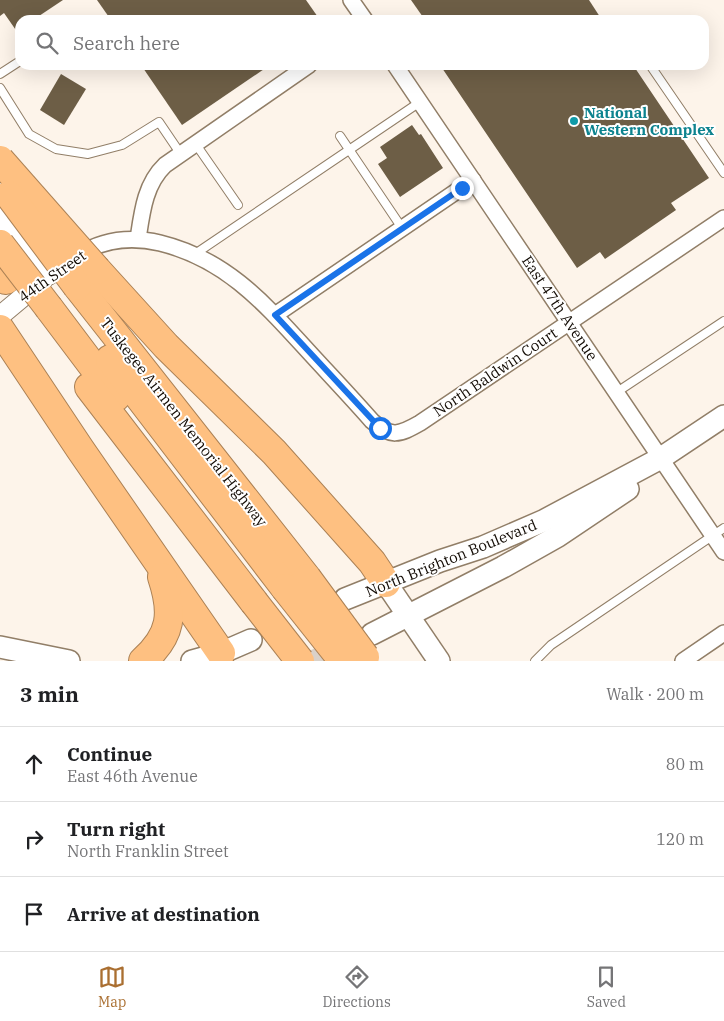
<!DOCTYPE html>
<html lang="en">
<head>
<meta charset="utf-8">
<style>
  body { margin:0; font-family:"IBM Plex Serif",serif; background:#f2f2f2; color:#202124 }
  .stop { position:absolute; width:15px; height:15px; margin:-11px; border:4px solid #1a73e8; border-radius:50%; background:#fff }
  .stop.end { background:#1a73e8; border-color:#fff; box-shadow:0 1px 5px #0008 }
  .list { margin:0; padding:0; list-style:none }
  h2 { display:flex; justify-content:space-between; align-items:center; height:65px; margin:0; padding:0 20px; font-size:21px }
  h2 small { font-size:16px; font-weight:400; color:#757577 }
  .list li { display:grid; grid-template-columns:32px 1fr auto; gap:15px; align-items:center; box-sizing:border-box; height:75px; padding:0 20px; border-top:1px solid #e0e0e0 }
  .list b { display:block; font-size:19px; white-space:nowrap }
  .list p { margin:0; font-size:16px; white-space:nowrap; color:#757577 }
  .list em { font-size:16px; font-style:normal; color:#757577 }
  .icon { flex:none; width:28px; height:28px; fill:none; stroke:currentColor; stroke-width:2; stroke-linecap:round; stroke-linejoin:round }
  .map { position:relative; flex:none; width:724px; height:661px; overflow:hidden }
  .search { position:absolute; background:#fff; box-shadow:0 5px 20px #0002; left:15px; right:15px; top:15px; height:55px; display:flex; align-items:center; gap:12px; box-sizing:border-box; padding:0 18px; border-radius:15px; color:#757577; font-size:19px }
  .sheet { height:290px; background:#fff }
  nav { display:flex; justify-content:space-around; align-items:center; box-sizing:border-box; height:70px; border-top:1px solid #e0e0e0; background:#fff; font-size:14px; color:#757577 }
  nav a { display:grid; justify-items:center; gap:2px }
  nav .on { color:#aa6f31 }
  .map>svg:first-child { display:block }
</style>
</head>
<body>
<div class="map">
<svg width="724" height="661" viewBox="0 0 724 661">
  <rect width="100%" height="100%" fill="#fdf4ea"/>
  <g fill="#6d5e46">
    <path d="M 0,0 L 63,0 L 33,20 L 20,20 L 20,36 L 4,13 L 0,16 Z"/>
    <path d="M 97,0 L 306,0 L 320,20 L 111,20 Z"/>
    <path d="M 411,0 L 589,0 L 602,20 L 425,20 Z"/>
    <path d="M 141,65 L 270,65 L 182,125 Z"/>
    <path d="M 440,65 L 633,65 L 709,178 L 671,203 L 676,210 L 605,259 L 600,252 L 577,268 Z"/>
    <path d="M 61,74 L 86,89 L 64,125 L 40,110 Z"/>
    <path d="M 412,125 L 419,135 L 421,134 L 443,168 L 400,197 L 378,164 L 387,158 L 380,147 Z"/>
  </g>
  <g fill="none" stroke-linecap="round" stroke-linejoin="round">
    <path stroke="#dad1c8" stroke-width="21" stroke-dasharray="21 11" stroke-linecap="butt" d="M 312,661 L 348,645"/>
    <defs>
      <g id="service">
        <path d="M 650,65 L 724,173"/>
        <path d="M 0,74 L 20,61"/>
        <path d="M 0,88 L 29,134 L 56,149 L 88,154 L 122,145 L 159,122 L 180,153"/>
        <path d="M 340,136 L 402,228"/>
        <path d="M 195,143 L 238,205"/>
        <path d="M 195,254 L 420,102"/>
        <path d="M 617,392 L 724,321"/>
        <path d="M 535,661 L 551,645 L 724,528"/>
      </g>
      <g id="minor">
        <path d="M 351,0 L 365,20"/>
        <path d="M 395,65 L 724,552"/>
        <path d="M 138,239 C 142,212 145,184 165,165 L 309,65"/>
        <path d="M 77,256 C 103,239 130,236 160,243 C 226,259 264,303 308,351 C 329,374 351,397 372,421 C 391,438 399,435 420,423 L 724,218"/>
        <path d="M 275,315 L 473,180"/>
        <path d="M 683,661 L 724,633"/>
      </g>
      <g id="tertiary">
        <path d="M 0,214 L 29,258 L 49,275"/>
        <path d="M 37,244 L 41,250 L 49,275"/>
        <path d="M 0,316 L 43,280"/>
      </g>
      <g id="secondary">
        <path d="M 386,583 L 439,661"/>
        <path d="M 345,599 L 440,561 L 483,547 L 543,521 L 661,458 L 724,416"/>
        <path d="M 372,634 L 503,567 L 558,536 L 628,489"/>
        <path d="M 0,647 L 69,661"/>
        <path d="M 192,661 L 221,653 L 251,640"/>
      </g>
      <g id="motorway">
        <path d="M 97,270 L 166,346 L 274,452 L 372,562 L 386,583"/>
        <path d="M 0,272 L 6,280"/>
        <path d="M 77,286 L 307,578"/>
        <path d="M 49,308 L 116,397"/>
        <path d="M 0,329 L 80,449 L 221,653"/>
        <path d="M 110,359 L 285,588"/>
        <path d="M 89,387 L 254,602"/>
        <path d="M 143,661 C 172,635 174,613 162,577"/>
      </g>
    </defs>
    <use href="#service" stroke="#917e67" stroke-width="10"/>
    <use href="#minor" stroke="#917e67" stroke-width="18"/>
    <use href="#tertiary" stroke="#917e67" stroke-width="21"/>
    <use href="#secondary" stroke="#917e67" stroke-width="24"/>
    <use href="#motorway" stroke="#ab8155" stroke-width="30"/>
    <use href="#service" stroke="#fff" stroke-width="8"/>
    <use href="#minor" stroke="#fff" stroke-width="15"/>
    <use href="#tertiary" stroke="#fff" stroke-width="19"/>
    <use href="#secondary" stroke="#fff" stroke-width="21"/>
    <use href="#motorway" stroke="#fec081" stroke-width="28"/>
    <defs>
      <g id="motorway-bridge">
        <path d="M 0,160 L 97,270"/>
        <path d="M 9,195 L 77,286"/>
        <path d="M 0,244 L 49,308"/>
        <path d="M 307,578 L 365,657"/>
        <path d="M 285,588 L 343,661"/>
        <path d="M 254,602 L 300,661"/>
      </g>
    </defs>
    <use href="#motorway-bridge" stroke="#ab8155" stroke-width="30" stroke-linecap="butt"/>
    <use href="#motorway-bridge" stroke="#fec081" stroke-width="28"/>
  </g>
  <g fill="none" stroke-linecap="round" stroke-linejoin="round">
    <path stroke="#1a73e8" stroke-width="6" d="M 380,428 L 275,315 L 462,188"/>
  </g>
  <circle fill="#0f9aa8" stroke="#fff" stroke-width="2" cx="574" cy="121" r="5"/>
  <g text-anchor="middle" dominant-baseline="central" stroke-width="4" stroke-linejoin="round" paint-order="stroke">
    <g font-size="15" font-weight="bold" fill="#0d838f" stroke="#fff" text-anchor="start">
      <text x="584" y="112">National<tspan x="584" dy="17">Western Complex</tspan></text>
    </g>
    <g font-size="15" fill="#120b04" stroke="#fff">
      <text transform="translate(52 276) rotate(-35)">44th Street</text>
      <text transform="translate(560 308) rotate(56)">East 47th Avenue</text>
      <text transform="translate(495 372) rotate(-34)">North Baldwin Court</text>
      <text transform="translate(184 422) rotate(52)">Tuskegee Airmen Memorial Highway</text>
      <text transform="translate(451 558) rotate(-22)">North Brighton Boulevard</text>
    </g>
  </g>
</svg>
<div class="stop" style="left:380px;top:428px"></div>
<div class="stop end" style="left:462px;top:188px"></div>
<div class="search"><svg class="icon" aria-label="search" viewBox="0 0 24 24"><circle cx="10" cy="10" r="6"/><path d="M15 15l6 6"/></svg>Search here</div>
</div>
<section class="sheet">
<h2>3 min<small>Walk · 200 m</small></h2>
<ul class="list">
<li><svg class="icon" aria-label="ahead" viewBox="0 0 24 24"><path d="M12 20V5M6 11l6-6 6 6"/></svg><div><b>Continue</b><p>East 46th Avenue</p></div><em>80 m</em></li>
<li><svg class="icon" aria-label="right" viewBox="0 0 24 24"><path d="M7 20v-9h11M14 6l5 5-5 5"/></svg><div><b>Turn right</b><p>North Franklin Street</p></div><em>120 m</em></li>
<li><svg class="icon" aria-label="arrive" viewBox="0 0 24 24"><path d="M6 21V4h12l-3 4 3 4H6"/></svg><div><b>Arrive at destination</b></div></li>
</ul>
</section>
<nav>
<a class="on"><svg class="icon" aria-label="map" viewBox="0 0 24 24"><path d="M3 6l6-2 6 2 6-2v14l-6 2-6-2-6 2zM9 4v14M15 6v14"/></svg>Map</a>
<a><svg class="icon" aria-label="directions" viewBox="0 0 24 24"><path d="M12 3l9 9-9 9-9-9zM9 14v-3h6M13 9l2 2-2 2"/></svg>Directions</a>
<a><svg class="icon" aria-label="saved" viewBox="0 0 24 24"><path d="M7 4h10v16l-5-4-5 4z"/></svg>Saved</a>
</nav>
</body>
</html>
